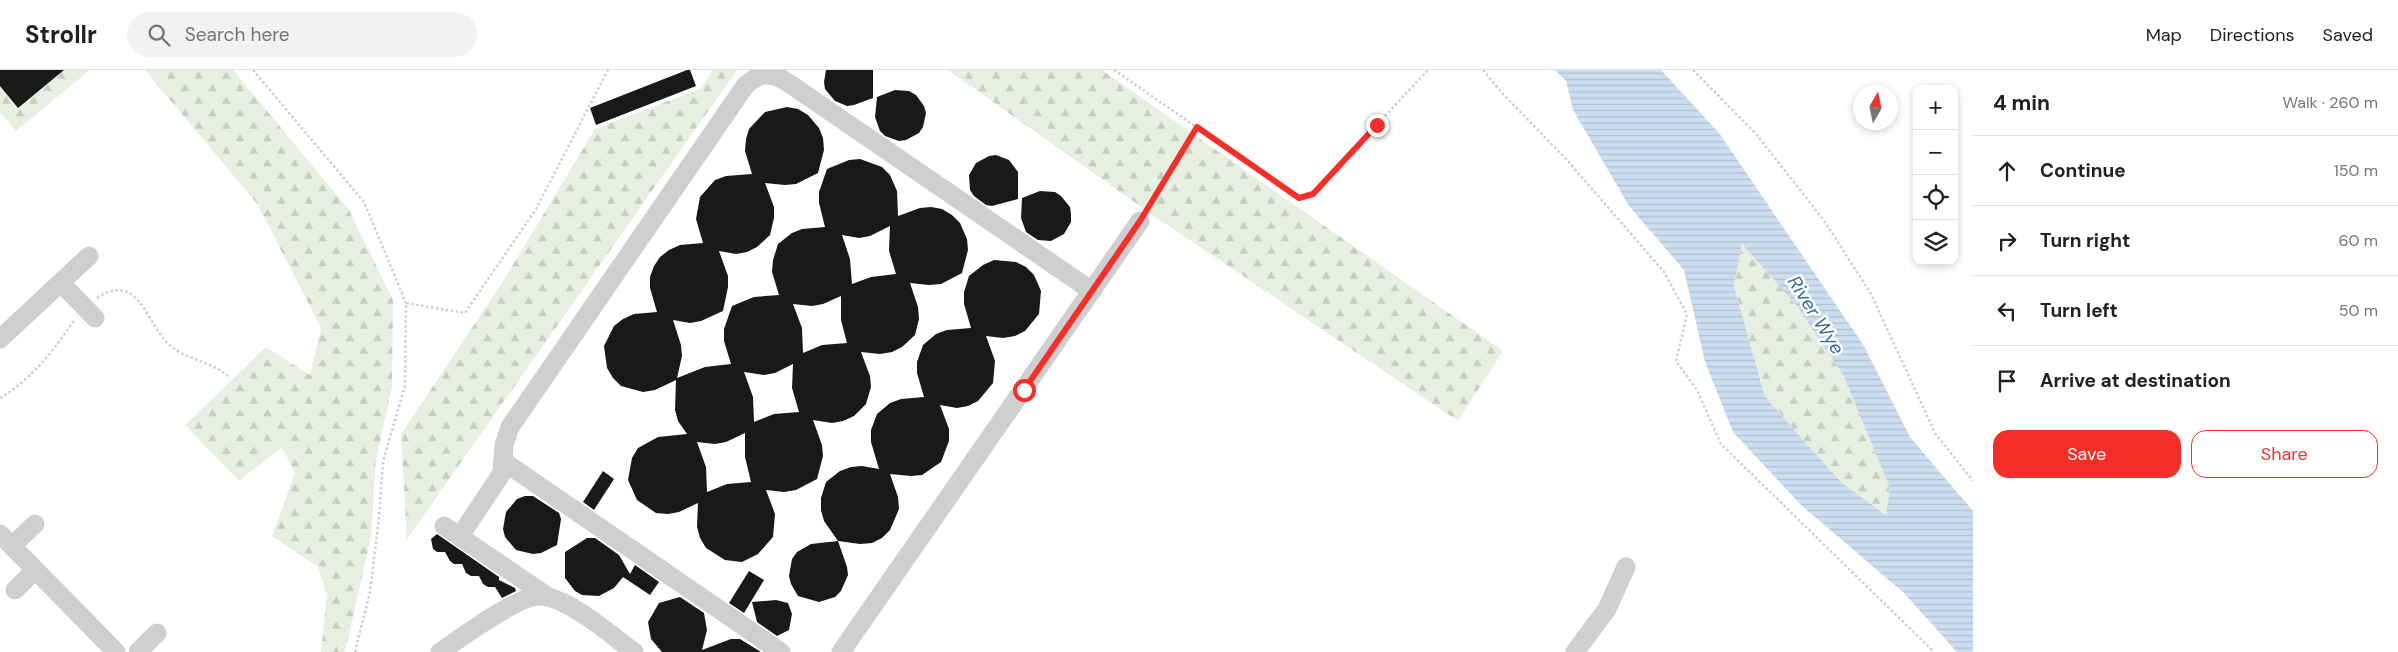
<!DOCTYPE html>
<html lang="en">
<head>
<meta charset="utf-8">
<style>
  body { margin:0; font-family:"DM Sans",sans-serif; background:#f2f2f2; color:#202124 }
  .controls { position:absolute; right:15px; top:15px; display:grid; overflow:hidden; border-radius:10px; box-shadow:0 2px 8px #0003 }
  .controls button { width:45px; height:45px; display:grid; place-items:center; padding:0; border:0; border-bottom:1px solid #e0e0e0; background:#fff; color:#202124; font:25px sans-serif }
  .compass { position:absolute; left:1853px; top:15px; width:45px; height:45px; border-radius:50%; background:#fff; box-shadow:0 2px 8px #0003; rotate:9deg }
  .stop { position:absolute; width:15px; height:15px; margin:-11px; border:4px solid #f42f29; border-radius:50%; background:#fff }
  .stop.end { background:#f42f29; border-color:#fff; box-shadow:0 1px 5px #0008 }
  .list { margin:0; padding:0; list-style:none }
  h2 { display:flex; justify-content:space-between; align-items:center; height:65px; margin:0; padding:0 20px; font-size:21px }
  h2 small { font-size:16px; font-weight:400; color:#757577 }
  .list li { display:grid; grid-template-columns:32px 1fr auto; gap:15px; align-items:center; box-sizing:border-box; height:70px; padding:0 20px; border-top:1px solid #e0e0e0 }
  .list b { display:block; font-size:19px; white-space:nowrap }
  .list em { font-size:16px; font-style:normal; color:#757577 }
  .actions { display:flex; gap:10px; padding:15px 20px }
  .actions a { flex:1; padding:11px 0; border:1px solid #f42f29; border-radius:15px; text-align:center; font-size:18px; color:#f42f29 }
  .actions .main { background:#f42f29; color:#fff }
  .icon { flex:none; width:28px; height:28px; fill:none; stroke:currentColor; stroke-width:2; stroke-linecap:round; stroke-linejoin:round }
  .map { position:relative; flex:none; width:1973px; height:582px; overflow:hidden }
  header { display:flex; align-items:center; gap:30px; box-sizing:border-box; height:70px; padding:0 25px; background:#fff; border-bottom:1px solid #e0e0e0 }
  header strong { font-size:24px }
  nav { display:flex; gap:28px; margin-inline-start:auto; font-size:18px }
  .search { width:350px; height:45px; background:#f2f2f2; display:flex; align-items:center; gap:12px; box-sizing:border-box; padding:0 18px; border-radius:28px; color:#757577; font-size:19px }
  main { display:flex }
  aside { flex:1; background:#fff }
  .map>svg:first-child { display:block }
</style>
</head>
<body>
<header>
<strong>Strollr</strong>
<div class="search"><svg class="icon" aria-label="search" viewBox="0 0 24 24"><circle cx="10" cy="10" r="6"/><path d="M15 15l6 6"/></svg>Search here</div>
<nav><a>Map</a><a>Directions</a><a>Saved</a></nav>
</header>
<main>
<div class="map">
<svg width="1973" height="582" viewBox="0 0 1973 582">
  <defs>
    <pattern id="forest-firs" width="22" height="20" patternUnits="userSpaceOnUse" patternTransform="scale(1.25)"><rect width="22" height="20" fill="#e7f0e0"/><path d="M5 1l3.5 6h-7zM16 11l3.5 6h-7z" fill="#c7cec1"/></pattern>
    <pattern id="water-rules" width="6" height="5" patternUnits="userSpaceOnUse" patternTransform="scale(1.25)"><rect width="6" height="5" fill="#cbdef0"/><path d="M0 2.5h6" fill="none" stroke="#afbfce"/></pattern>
  </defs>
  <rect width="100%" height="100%" fill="#fff"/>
  <g fill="url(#forest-firs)">
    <path d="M 0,0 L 90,0 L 16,61 L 0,42 Z"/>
    <path d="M 145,0 L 233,0 L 349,140 L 393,230 L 392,317 L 376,389 L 371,466 L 345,582 L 321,582 L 327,524 L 318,497 L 272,466 L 295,403 L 282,377 L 239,411 L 185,355 L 266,277 L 310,305 L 321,258 L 258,135 Z"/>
    <path d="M 712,0 L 737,0 L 407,469 L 401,364 L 502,213 L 595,59 L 702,18 Z"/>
    <path d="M 948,0 L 1102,0 L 1503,281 L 1458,351 L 1154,146 Z"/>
    <path d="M 1742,173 L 1797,236 L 1843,305 L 1890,418 L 1886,445 L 1842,413 L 1765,327 L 1734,216 Z"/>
  </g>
  <path fill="url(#water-rules)" fill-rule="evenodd" d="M 1555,0 L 1661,0 L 1719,63 L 1864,276 L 1910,367 L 1973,441 L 1973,582 L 1957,582 L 1904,523 L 1801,435 L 1733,362 L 1705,292 L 1684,200 L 1629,136 L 1573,40 L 1566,11 ZM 1742,174 L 1797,236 L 1843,305 L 1890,418 L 1886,445 L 1842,413 L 1765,327 L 1734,216 Z"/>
  <g fill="#191919" fill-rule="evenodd">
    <path d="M 0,0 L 64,0 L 18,38 L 0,16 Z"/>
    <path d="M 687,0 L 690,0 L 696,16 L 596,55 L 590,38 Z"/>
    <path d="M 826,0 L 873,0 L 873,28 L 854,35 L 847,36 L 835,31 L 825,19 L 824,12 Z"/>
    <path d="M 895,20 L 909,21 L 916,25 L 924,36 L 926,43 L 923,57 L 919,63 L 906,70 L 899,71 L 885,66 L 880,61 L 875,47 L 877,27 Z"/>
    <path d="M 787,37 L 798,39 L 808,45 L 819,58 L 823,68 L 824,80 L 818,103 L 796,114 L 785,115 L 765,113 L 774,137 L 774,148 L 770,165 L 757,177 L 747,182 L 736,184 L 719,181 L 728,206 L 728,217 L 723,241 L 701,251 L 690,253 L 673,250 L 681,275 L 682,286 L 677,308 L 705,297 L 731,294 L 724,271 L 724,259 L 732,236 L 754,227 L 779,225 L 772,202 L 773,190 L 778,174 L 792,163 L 802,159 L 825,157 L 819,133 L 819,122 L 827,99 L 849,90 L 860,89 L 882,97 L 890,105 L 897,121 L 898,146 L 920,138 L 931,137 L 942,139 L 952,145 L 960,153 L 967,169 L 968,180 L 962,203 L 941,214 L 929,215 L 910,213 L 918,237 L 919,249 L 915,265 L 902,277 L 892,282 L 880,284 L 861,282 L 870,306 L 871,317 L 866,334 L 854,346 L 843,351 L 832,353 L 813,350 L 822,375 L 823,386 L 817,409 L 796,420 L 784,422 L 766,420 L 775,444 L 773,467 L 758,484 L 742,492 L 725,490 L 706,478 L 700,468 L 697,457 L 698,433 L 679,442 L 668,444 L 656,443 L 637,430 L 628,410 L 632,388 L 638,378 L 658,367 L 687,364 L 678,351 L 675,340 L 676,310 L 655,320 L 643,322 L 621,316 L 613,308 L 607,298 L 604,276 L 614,256 L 623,249 L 634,244 L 657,242 L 650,218 L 650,207 L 654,196 L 660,187 L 669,180 L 680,175 L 703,173 L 696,149 L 700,127 L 715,110 L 726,106 L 752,104 L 745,81 L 746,69 L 749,59 L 765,42 ZM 890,156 L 889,181 L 896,204 L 871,207 L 852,214 L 850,189 L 842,165 L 859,168 L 870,166 ZM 841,226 L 841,250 L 847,273 L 822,275 L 803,283 L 802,258 L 793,234 L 812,236 L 823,234 ZM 793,294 L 792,318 L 799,342 L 774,344 L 754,352 L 753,327 L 744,302 L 764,305 L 775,303 ZM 745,363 L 745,387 L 751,412 L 727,414 L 707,422 L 706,397 L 697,372 L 715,374 L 726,372 Z"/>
    <path d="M 996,85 L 1009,90 L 1018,102 L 1018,129 L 992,136 L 986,135 L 974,126 L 970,120 L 969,105 L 976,93 L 989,86 Z"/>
    <path d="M 1040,121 L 1055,122 L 1061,126 L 1070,137 L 1071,144 L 1071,152 L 1064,164 L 1051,171 L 1038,170 L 1026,162 L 1021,148 L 1022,128 Z"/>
    <path d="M 994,190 L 1016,192 L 1026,197 L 1034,205 L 1041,221 L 1039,244 L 1025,261 L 1015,266 L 1003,268 L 986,266 L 995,291 L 993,313 L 978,331 L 968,336 L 957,338 L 940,335 L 949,359 L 949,371 L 941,392 L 922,405 L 911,406 L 890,404 L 898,427 L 899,439 L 890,460 L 882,468 L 872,473 L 860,474 L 838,471 L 847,497 L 848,505 L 841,521 L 835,527 L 819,532 L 798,526 L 791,514 L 789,506 L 792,489 L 797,482 L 811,474 L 838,471 L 824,451 L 821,440 L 821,428 L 826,412 L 840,401 L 851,397 L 862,396 L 879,399 L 871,372 L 871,360 L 877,344 L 890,333 L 901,329 L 924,327 L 917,303 L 917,292 L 923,275 L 936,264 L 947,260 L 971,258 L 964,234 L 964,222 L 969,206 L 983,195 Z"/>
    <path d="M 603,401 L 614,409 L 594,440 L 583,432 Z"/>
    <path d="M 525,426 L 533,426 L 559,443 L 561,449 L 557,475 L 541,483 L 533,484 L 516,480 L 505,467 L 503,459 L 506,442 L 517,429 Z"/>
    <path d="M 437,464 L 499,507 L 499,510 L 515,518 L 516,521 L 502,528 L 495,517 L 488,517 L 483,514 L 479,506 L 471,506 L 466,503 L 462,494 L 454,494 L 450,491 L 445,482 L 437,482 L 433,479 L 431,469 Z"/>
    <path d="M 587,468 L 595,468 L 619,485 L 630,504 L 635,495 L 659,512 L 650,525 L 623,507 L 614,518 L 599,526 L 582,525 L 575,521 L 565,508 L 565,482 Z"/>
    <path d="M 749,501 L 764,510 L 744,543 L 729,533 Z"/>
    <path d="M 680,527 L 704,543 L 707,560 L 702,580 L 731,569 L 740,569 L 761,582 L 662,582 L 651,569 L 648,552 L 659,533 Z"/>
    <path d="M 776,530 L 788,533 L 792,544 L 789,560 L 777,566 L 757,552 L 752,532 Z"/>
  </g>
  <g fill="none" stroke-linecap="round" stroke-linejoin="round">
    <g stroke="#cfcfcf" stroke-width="2.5" stroke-dasharray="2.5 2.5" stroke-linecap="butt">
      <path d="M 253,0 L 364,132 L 406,233"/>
      <path d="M 1114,0 L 1299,128 L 1313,123 L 1428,0"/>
      <path d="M 1483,0 L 1502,23 L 1567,90 L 1664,202 L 1687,244 L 1676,291 L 1697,320 L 1721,374 L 1934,582"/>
      <path d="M 1693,0 L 1756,64 L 1823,149 L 1871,224 L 1935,363 L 1973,411"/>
      <path d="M 1148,137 L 1197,57"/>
      <path d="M 97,228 C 141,199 146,258 173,278 C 190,290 211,292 228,306"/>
      <path d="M 0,328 C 32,309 55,279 75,249"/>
      <path d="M 355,582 L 370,522 L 379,448 L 383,391 L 405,316 L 406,233 L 465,243 L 536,139 L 608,0"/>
    </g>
    <g stroke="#cfcfcf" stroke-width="19">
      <path d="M 61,213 L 95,248"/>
      <path d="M 0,269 L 89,186"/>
      <path d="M 503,391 L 781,582"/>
      <path d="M 444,456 L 550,528"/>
      <path d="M 0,464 L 116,582"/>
      <path d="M 460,466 L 502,403 L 504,375 L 510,357 L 745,16 C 758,3 768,2 784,10 L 1092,221"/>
      <path d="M 12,476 L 35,454"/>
      <path d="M 15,520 L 35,500"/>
      <path d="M 138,582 L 157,563"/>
      <path d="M 440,582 C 461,568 518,525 540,526 C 568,527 611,565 634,582"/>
      <path d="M 841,582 L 1140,151"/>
      <path d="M 1575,582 L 1607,539 L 1626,497"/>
    </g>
  </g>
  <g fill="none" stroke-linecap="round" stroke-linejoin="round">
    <path stroke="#f42f29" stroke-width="6" d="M 1024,320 L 1140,151 L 1197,57 L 1299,128 L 1313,124 L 1377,55"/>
  </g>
  <g text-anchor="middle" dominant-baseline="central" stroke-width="5" stroke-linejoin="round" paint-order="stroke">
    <g font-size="19" font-style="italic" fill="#376b9d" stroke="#fff">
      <text transform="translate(1816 245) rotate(58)">River Wye</text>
    </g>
  </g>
</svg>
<div class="controls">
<button>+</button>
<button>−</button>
<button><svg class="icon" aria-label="locate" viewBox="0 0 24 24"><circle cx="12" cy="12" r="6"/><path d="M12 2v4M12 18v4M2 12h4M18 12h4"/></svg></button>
<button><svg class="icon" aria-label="layers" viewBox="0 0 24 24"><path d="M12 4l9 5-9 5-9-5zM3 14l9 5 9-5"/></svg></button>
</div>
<svg class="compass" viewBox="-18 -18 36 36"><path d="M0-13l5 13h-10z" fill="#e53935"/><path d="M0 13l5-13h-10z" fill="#757577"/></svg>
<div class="stop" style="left:1024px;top:320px"></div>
<div class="stop end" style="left:1377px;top:55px"></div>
</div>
<aside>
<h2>4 min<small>Walk · 260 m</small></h2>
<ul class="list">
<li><svg class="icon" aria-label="ahead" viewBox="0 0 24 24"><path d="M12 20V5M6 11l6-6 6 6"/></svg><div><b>Continue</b></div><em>150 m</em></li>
<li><svg class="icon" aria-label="right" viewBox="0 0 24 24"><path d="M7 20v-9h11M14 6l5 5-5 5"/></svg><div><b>Turn right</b></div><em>60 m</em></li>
<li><svg class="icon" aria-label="left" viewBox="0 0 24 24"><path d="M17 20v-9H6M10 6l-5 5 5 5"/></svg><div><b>Turn left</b></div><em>50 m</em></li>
<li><svg class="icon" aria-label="arrive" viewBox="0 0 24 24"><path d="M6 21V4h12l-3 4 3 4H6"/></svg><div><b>Arrive at destination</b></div></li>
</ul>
<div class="actions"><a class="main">Save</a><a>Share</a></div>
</aside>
</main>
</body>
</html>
